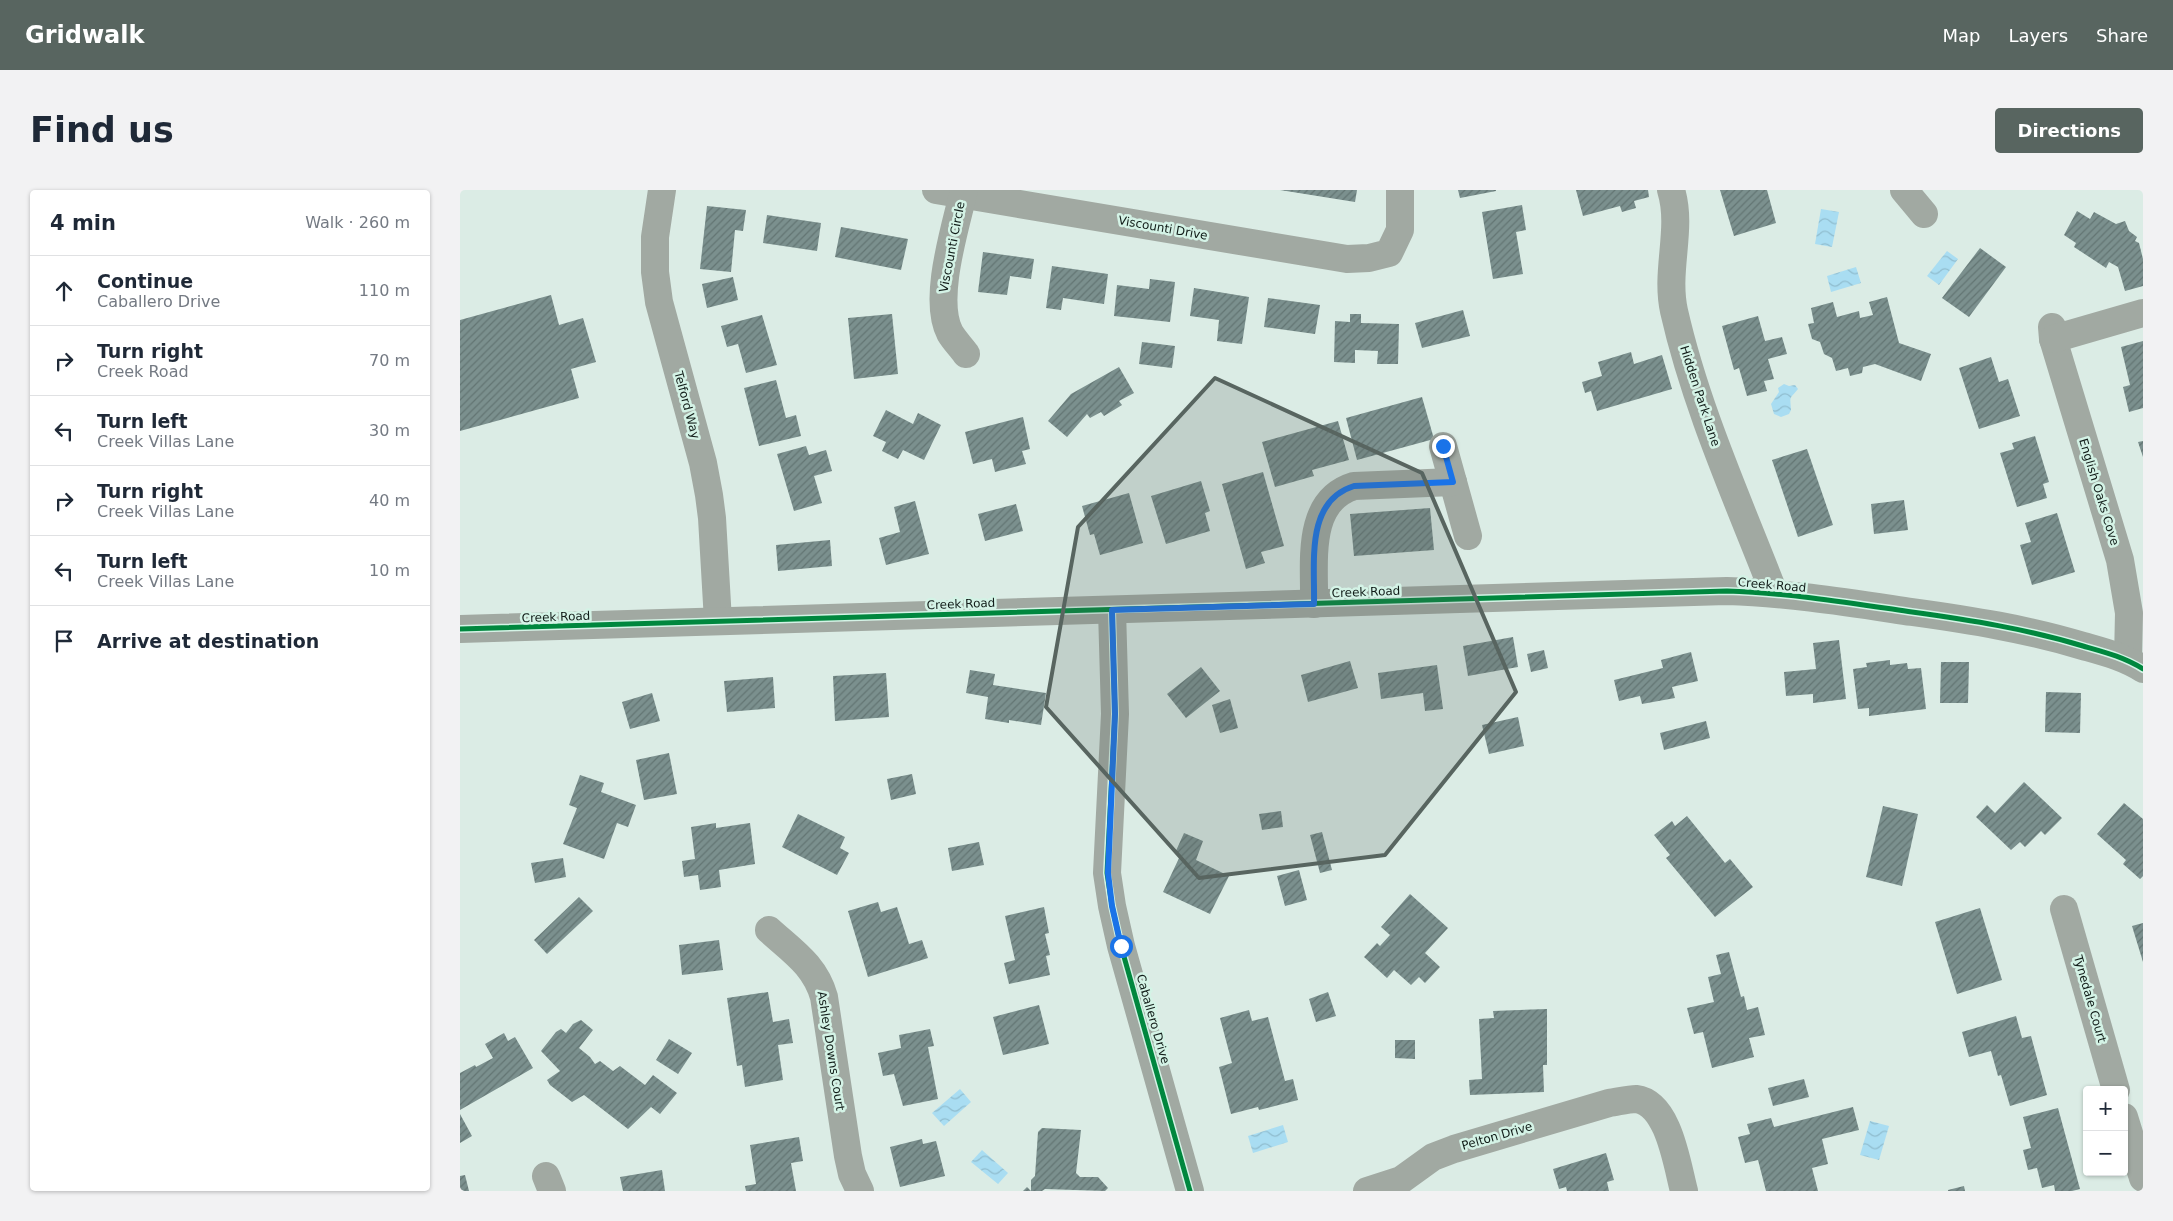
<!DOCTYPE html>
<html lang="en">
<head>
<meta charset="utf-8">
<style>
  body { margin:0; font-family:"DejaVu Sans",sans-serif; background:#f2f2f3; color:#1f2937 }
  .controls { position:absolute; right:15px; bottom:15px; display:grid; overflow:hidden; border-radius:5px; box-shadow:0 1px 4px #0004 }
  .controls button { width:45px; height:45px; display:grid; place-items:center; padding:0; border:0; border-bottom:1px solid #e0e1e3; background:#fff; color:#1f2937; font:25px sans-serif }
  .stop { position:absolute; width:15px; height:15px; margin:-11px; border:4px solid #1a73e8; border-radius:50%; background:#fff }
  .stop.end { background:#1a73e8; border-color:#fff; box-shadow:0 1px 5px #0008 }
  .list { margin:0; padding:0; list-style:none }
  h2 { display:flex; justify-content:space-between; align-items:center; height:65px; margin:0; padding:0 20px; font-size:21px }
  h2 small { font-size:16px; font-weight:400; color:#747a83 }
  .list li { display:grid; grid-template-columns:32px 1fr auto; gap:15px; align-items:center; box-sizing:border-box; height:70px; padding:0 20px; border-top:1px solid #e0e1e3 }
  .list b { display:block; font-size:19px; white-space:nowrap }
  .list p { margin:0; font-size:16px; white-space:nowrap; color:#747a83 }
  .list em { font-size:16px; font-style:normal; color:#747a83 }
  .icon { flex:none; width:28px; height:28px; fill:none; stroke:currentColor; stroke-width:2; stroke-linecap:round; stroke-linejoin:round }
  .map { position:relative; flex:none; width:1683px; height:1001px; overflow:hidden; border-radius:5px }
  header { display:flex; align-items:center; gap:30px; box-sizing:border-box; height:70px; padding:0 25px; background:#586560; color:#fff }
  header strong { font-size:24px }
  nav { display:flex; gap:28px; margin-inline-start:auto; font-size:18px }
  .intro { display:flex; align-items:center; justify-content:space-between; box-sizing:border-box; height:120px; padding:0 30px }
  h1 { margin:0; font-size:35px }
  .button { padding:12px 22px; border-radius:5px; background:#586560; color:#fff; font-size:18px; font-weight:700 }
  main { display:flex; gap:30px; padding:0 30px }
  aside { flex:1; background:#fff; border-radius:5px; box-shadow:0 1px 4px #0004 }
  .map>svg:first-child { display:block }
</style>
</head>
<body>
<header>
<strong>Gridwalk</strong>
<nav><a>Map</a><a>Layers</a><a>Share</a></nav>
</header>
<div class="intro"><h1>Find us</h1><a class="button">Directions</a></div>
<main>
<aside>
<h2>4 min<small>Walk · 260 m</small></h2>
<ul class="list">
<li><svg class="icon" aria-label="ahead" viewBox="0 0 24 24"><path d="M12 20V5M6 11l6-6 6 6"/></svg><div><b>Continue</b><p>Caballero Drive</p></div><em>110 m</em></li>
<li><svg class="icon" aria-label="right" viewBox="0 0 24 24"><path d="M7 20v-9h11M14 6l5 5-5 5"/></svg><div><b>Turn right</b><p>Creek Road</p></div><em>70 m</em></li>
<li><svg class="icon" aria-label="left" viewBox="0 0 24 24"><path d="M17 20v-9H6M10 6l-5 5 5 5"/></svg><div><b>Turn left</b><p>Creek Villas Lane</p></div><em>30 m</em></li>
<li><svg class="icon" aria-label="right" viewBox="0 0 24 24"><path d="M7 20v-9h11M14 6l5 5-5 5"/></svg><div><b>Turn right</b><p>Creek Villas Lane</p></div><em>40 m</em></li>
<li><svg class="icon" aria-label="left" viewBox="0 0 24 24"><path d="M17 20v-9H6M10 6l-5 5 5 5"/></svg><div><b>Turn left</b><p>Creek Villas Lane</p></div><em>10 m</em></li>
<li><svg class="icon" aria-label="arrive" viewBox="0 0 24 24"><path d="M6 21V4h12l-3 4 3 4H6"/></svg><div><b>Arrive at destination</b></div></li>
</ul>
</aside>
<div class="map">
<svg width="1683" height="1001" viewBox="0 0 1683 1001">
  <defs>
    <pattern id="water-waves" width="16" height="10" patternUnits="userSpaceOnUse" patternTransform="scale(1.25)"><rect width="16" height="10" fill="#a9ddf2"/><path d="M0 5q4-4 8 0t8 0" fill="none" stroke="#90bdcf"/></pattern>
    <pattern id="building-hatch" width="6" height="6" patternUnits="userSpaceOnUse" patternTransform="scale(1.25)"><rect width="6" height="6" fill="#7b908e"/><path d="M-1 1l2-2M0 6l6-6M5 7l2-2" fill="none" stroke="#637573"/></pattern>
  </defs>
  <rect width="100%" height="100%" fill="#dbece5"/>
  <g fill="url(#water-waves)">
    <path d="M 1361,19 L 1379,22 L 1372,57 L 1355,54 Z"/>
    <path d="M 1487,61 L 1498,69 L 1479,95 L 1467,86 Z"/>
    <path d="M 1396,77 L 1401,93 L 1371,102 L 1367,86 Z"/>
    <path d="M 1324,194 L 1329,196 L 1335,195 L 1338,199 C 1329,210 1330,205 1331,220 L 1329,224 L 1321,227 L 1314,224 L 1311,214 L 1319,202 L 1318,198 Z"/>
    <path d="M 500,899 L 511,912 L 484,936 L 472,923 Z"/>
    <path d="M 1410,931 L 1429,936 L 1419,970 L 1400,965 Z"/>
    <path d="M 823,935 L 828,952 L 793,963 L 788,946 Z"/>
    <path d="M 522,960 L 548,983 L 538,994 L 511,972 Z"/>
  </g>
  <g fill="url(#building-hatch)">
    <path d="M 820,0 L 897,0 L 895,12 Z"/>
    <path d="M 998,0 L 1036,0 L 1036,1 L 1000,8 Z"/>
    <path d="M 1116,0 L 1188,0 L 1189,7 L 1174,11 L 1176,18 L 1162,22 L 1160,16 L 1123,26 Z"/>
    <path d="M 1260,0 L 1307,0 L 1316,33 L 1274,46 Z"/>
    <path d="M 1062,15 L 1066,40 L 1056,42 L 1063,84 L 1033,89 L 1022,22 Z"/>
    <path d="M 247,16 L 286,20 L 283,41 L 275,40 L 271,82 L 240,79 Z"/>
    <path d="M 1617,21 L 1630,29 L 1634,22 L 1656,34 L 1665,31 L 1669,41 L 1677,47 L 1675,51 L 1679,53 L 1683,69 L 1683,96 L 1665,101 L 1658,77 L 1649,72 L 1646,78 L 1614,57 L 1616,53 L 1604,45 Z"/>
    <path d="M 307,25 L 361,33 L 357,61 L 303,53 Z"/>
    <path d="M 381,37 L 448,49 L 441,80 L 375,67 Z"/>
    <path d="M 1520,58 L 1546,77 L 1509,127 L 1482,108 Z"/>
    <path d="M 523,62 L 574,69 L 571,89 L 550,86 L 547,105 L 518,102 Z"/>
    <path d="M 592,76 L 648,84 L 644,114 L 603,108 L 601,120 L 586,118 Z"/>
    <path d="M 273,87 L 278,110 L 247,118 L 242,94 Z"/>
    <path d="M 690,89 L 715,92 L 710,132 L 654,126 L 657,95 L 689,99 Z"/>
    <path d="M 734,98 L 789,107 L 782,154 L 757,151 L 759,130 L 730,126 Z"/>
    <path d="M 91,105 L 99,135 L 123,128 L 136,172 L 111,179 L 119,208 L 0,241 L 0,130 Z"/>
    <path d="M 1427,107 L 1439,153 L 1471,164 L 1461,191 L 1415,174 L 1403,177 L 1402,183 L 1390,186 L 1388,178 L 1376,181 L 1372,168 L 1364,164 L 1360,152 L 1352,149 L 1348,134 L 1354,133 L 1351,118 L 1373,112 L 1377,127 L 1399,121 L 1400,128 L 1413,125 L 1409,112 Z"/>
    <path d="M 808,108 L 860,115 L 855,144 L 804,137 Z"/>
    <path d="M 1003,120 L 1010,146 L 962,158 L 955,133 Z"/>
    <path d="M 432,124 L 438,184 L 394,189 L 388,128 Z"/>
    <path d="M 890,124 L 901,124 L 901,133 L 939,134 L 938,174 L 917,174 L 918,161 L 895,160 L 895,173 L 874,172 L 875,131 L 890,132 Z"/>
    <path d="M 302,125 L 317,175 L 286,183 L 278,154 L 267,157 L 261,136 Z"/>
    <path d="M 1298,126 L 1305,151 L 1322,147 L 1327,164 L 1308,169 L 1314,189 L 1304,191 L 1307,201 L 1287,206 L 1279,178 L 1274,180 L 1262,136 Z"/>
    <path d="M 1683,151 L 1683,218 L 1669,222 L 1663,197 L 1670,195 L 1661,157 Z"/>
    <path d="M 682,152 L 715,156 L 712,178 L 679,174 Z"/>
    <path d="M 1171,162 L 1174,174 L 1202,165 L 1212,199 L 1137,221 L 1131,201 L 1125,203 L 1122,192 L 1142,186 L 1138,172 Z"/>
    <path d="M 1531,167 L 1539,192 L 1548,189 L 1560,226 L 1519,239 L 1499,178 Z"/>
    <path d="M 659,177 L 674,203 L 659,211 L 662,215 L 644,226 L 641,222 L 630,228 L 627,224 L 607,247 L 588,231 L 611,204 Z"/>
    <path d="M 316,190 L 326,228 L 336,225 L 341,246 L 299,256 L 284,198 Z"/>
    <path d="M 962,207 L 974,249 L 897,270 L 886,228 Z"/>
    <path d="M 426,220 L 453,234 L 458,223 L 481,235 L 464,270 L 443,260 L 438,269 L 422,261 L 426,252 L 413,246 Z"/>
    <path d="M 563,227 L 570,259 L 562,261 L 566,274 L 535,282 L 532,269 L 513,274 L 505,242 Z"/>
    <path d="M 878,231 L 889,270 L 852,280 L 854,286 L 815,297 L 802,252 Z"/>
    <path d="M 1575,246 L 1589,292 L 1583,294 L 1587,308 L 1557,317 L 1540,263 L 1554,259 L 1552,253 Z"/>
    <path d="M 1683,251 L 1683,267 L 1678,252 Z"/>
    <path d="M 346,256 L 349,265 L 366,260 L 372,281 L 354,286 L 362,313 L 334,321 L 317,264 Z"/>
    <path d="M 1347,259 L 1373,335 L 1338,347 L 1312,270 Z"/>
    <path d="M 803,282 L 824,356 L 801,362 L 805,373 L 786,379 L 762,294 Z"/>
    <path d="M 741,291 L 750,321 L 745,323 L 750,341 L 706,354 L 691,306 Z"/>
    <path d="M 669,303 L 683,353 L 640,365 L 634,344 L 630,345 L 622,316 Z"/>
    <path d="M 1444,310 L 1448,340 L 1414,344 L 1411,314 Z"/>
    <path d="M 455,311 L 469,364 L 426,375 L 419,348 L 440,342 L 434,317 Z"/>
    <path d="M 556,314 L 563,341 L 525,351 L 518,324 Z"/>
    <path d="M 970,318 L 974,360 L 894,366 L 890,324 Z"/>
    <path d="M 1597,323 L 1615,382 L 1572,395 L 1560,355 L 1571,352 L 1565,333 Z"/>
    <path d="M 370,350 L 372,376 L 318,381 L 316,355 Z"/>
    <path d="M 1053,447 L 1058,477 L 1008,486 L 1003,456 Z"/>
    <path d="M 1379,450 L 1386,509 L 1353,513 L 1353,504 L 1326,506 L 1324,482 L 1356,479 L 1353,453 Z"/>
    <path d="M 1084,460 L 1088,478 L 1071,482 L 1067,464 Z"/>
    <path d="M 1231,462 L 1238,491 L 1212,497 L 1215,508 L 1182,514 L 1180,506 L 1159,511 L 1154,490 L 1203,478 L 1201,470 Z"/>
    <path d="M 1430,470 L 1430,475 L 1447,473 L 1448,479 L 1461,478 L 1466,519 L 1409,526 L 1409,518 L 1398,519 L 1393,479 L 1407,477 L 1406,473 Z"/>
    <path d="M 890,471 L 898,498 L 848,512 L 841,485 Z"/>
    <path d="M 1481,472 L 1509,472 L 1508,513 L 1480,513 Z"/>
    <path d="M 977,475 L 983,519 L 965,521 L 963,503 L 921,509 L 918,483 Z"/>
    <path d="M 741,477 L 760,501 L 726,528 L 707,504 Z"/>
    <path d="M 510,480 L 535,484 L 533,495 L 586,503 L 581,535 L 549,530 L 549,533 L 525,529 L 528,507 L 506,503 Z"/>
    <path d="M 426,483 L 429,527 L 375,531 L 373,486 Z"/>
    <path d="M 313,487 L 315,518 L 267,522 L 264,491 Z"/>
    <path d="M 1586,502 L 1621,503 L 1620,543 L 1585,542 Z"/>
    <path d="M 192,503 L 200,531 L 170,539 L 162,512 Z"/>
    <path d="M 770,509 L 778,538 L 760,543 L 752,515 Z"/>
    <path d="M 1058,527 L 1064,556 L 1029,564 L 1022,535 Z"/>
    <path d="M 1246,531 L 1250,548 L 1204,560 L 1200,543 Z"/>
    <path d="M 209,563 L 217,604 L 184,610 L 176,570 Z"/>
    <path d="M 452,584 L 456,604 L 431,610 L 427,589 Z"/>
    <path d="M 120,585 L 144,593 L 141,602 L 176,615 L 168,637 L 157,633 L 144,669 L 103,654 L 117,618 L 109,615 Z"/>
    <path d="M 1564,592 L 1602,628 L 1585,645 L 1581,641 L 1565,657 L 1560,652 L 1551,660 L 1516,627 L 1527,615 L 1535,623 Z"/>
    <path d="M 1664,613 L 1683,629 L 1683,686 L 1680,689 L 1663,674 L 1666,670 L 1637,644 Z"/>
    <path d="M 1423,616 L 1458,624 L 1442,696 L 1406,687 Z"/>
    <path d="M 821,621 L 823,637 L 802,640 L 799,624 Z"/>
    <path d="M 338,624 L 385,647 L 380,658 L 389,663 L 377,685 L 322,657 Z"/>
    <path d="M 1227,626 L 1265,673 L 1270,669 L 1293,697 L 1255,727 L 1206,668 L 1210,665 L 1194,645 L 1212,631 L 1215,636 Z"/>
    <path d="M 256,633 L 256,638 L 290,633 L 295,674 L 259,680 L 261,697 L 240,700 L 238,685 L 224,687 L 222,671 L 235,669 L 231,637 Z"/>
    <path d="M 862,642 L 872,680 L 860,683 L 850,645 Z"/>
    <path d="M 724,643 L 743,651 L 736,670 L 769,686 L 750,724 L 703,702 L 720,666 L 715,663 Z"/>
    <path d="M 519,652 L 524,675 L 492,681 L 488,658 Z"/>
    <path d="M 103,668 L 106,687 L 75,693 L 71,673 Z"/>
    <path d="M 839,680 L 847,710 L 825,716 L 817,686 Z"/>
    <path d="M 950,704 L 988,738 L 965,763 L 980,777 L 965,793 L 959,787 L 951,795 L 934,780 L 927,788 L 904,767 L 917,753 L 920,756 L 930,745 L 921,737 Z"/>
    <path d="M 119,707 L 133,721 L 87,764 L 74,750 Z"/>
    <path d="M 418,712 L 421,722 L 437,717 L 449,754 L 462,750 L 468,768 L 408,787 L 388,721 Z"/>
    <path d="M 584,717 L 589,743 L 585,744 L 590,765 L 586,766 L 590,785 L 549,794 L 544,773 L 555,770 L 545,726 Z"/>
    <path d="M 1520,718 L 1542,790 L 1497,804 L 1475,732 Z"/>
    <path d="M 1683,733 L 1683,772 L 1672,736 Z"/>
    <path d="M 259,750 L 263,780 L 222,785 L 219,755 Z"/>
    <path d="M 1269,762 L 1281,807 L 1284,806 L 1287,820 L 1298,817 L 1305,845 L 1289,848 L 1294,867 L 1252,878 L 1243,842 L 1234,844 L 1227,818 L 1254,812 L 1248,787 L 1261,784 L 1256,765 Z"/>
    <path d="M 308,802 L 313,832 L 329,829 L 333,853 L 318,855 L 323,890 L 285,897 L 282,875 L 277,876 L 267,808 Z"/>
    <path d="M 868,802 L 876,826 L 856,832 L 849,809 Z"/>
    <path d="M 579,815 L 589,854 L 543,865 L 533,827 Z"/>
    <path d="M 1087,819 L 1087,875 L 1083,875 L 1084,902 L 1010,905 L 1009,890 L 1022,889 L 1019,829 L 1034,828 L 1033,821 Z"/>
    <path d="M 789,820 L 792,831 L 808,827 L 825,891 L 833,889 L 838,910 L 799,920 L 798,917 L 771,924 L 759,877 L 772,873 L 760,828 Z"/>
    <path d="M 1556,826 L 1562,848 L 1571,846 L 1587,905 L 1550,916 L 1541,885 L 1538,886 L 1531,861 L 1509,867 L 1502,842 Z"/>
    <path d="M 121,830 L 133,840 L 119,858 L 130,867 L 135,874 L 140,871 L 153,881 L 160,876 L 185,895 L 193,885 L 217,903 L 200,924 L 191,917 L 168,939 L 124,905 L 112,912 L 90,895 L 87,890 L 100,881 L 81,861 L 96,842 L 101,839 L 106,843 L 113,834 Z"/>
    <path d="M 470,839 L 474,856 L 468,857 L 478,909 L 443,916 L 434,884 L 423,886 L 418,863 L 441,858 L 439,845 Z"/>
    <path d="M 44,843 L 48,851 L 55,847 L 73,878 L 0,920 L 0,883 L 15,875 L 16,877 L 33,868 L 25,854 Z"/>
    <path d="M 209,849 L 232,863 L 218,884 L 196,870 Z"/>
    <path d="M 935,850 L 955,850 L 955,869 L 935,868 Z"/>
    <path d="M 1344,889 L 1349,907 L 1313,916 L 1308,898 Z"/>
    <path d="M 1393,917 L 1399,940 L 1362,949 L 1368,974 L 1352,978 L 1358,1001 L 1306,1001 L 1298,970 L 1285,973 L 1278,947 L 1290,944 L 1287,934 L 1311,928 L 1314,937 Z"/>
    <path d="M 1598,918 L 1620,999 L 1612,1001 L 1595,1001 L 1594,995 L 1582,998 L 1577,978 L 1568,980 L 1563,960 L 1571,958 L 1563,927 Z"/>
    <path d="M 0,924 L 12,946 L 0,953 Z"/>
    <path d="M 582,938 L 621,940 L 616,983 L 620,987 L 638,987 L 648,998 L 645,1001 L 585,999 L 582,1001 L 563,1001 L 567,997 L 571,1001 L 571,990 L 575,986 L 578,942 Z"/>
    <path d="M 339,947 L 343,971 L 331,973 L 336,1001 L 286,1001 L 285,996 L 296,994 L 290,955 Z"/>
    <path d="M 462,949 L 463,954 L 476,951 L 485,986 L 440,997 L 430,957 Z"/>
    <path d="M 1146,963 L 1154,990 L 1147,992 L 1149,1001 L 1107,1001 L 1106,997 L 1099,999 L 1093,979 Z"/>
    <path d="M 202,980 L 205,1001 L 163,1001 L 160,987 Z"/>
    <path d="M 5,985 L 9,1001 L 0,1001 L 0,986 Z"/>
    <path d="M 1504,996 L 1505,1001 L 1488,1001 L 1488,1000 Z"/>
  </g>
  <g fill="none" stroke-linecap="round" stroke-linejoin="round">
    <g stroke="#a1a9a2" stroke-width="28">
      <path d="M 202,0 L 195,47 L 195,82 L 199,112 L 243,273 L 249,305 L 252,328 L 258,431"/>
      <path d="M 476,0 L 887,69 L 909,68 L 929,63 L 940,40 L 940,0"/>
      <path d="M 504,0 C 496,36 472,109 490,143 C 494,150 501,157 506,164"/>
      <path d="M 1211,0 C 1223,39 1205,80 1214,121 C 1236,218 1278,310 1314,403"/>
      <path d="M 1444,0 L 1464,24"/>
      <path d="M 1592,137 L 1593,149 L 1660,370 L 1669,423 L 1668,469"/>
      <path d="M 1593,149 L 1683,123"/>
      <path d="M 983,256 L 1008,346"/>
      <path d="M 854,414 C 855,373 845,311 894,296 L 993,292"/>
      <path d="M 652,420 L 655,524 L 647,683 L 652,716 L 661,756 L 730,1001"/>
      <path d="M 0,439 L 1267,401 C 1330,403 1391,413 1452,422 C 1510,430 1567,439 1623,456 C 1644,462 1664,467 1683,479"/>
      <path d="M 1604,719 L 1656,900"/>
      <path d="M 309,740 C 332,761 355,775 364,807 L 388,966 L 392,984 L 400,1001"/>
      <path d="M 1664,927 L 1683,988"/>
      <path d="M 86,986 L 92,1001"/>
      <path d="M 907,1001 L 941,990 L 973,967 L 994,959 L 1149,913 C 1157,912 1168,909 1176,909 C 1209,913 1217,975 1224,1001"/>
    </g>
    <defs>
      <g id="cycleway">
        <path d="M 652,420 L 655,524 L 647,683 L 652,716 L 661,756 L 730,1001"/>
        <path d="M 0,439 L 1267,401 C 1330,403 1391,413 1452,422 C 1510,430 1567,439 1623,456 C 1644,462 1664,467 1683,479"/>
      </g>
    </defs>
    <use href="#cycleway" stroke="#d4f3e6" stroke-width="8"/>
    <use href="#cycleway" stroke="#00873e" stroke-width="5"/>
  </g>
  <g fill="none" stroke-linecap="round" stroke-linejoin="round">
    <path stroke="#1a73e8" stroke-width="6" d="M 661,756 L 652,716 L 648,683 L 655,524 L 652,420 L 854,414 C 855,373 845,311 894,296 L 993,292 L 983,256"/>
  </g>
  <path fill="#586560" fill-opacity="0.2" stroke="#586560" stroke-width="4" stroke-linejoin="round" d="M 755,188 L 962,283 L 1056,502 L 925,665 L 739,688 L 586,517 L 618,337 Z"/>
  <g text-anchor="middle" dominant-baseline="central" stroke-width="5" stroke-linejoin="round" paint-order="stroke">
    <g font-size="12" fill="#111c18" stroke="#d4f3e6">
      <text transform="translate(703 38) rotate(10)">Viscounti Drive</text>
      <text transform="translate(492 57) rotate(-79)">Viscounti Circle</text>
      <text transform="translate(1240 206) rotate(72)">Hidden Park Lane</text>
      <text transform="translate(227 215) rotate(75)">Telford Way</text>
      <text transform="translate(1639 302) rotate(73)">English Oaks Cove</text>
      <text transform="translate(1312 395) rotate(5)">Creek Road</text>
      <text transform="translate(906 402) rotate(-2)">Creek Road</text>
      <text transform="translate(501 414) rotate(-2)">Creek Road</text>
      <text transform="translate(96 427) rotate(-2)">Creek Road</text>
      <text transform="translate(1630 809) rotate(74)">Tynedale Court</text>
      <text transform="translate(693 829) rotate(74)">Caballero Drive</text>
      <text transform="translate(371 861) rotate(81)">Ashley Downs Court</text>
      <text transform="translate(1037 946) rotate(-16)">Pelton Drive</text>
    </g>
  </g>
</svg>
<div class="controls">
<button>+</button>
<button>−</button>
</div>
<div class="stop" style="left:661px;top:756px"></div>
<div class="stop end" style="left:983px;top:256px"></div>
</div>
</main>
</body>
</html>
